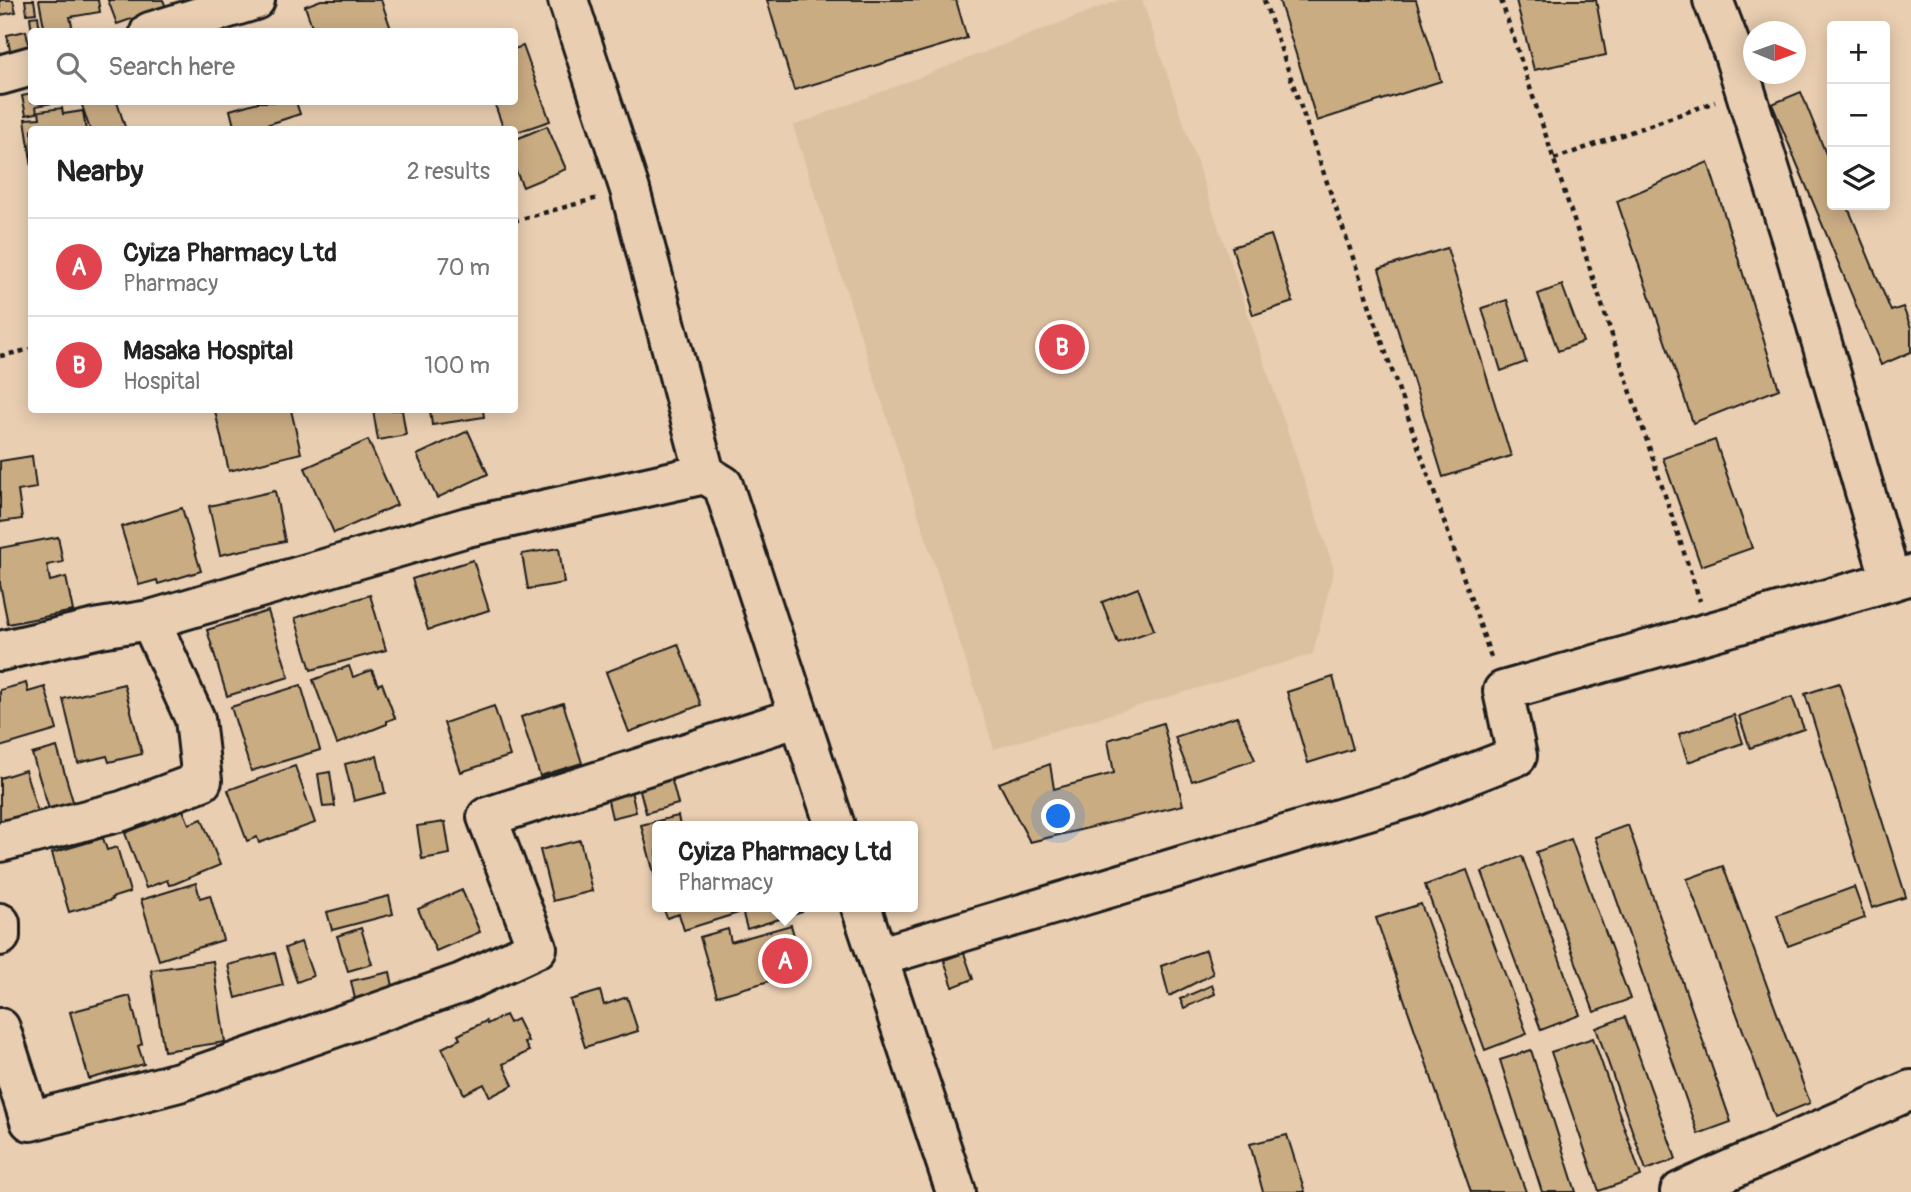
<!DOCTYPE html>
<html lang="en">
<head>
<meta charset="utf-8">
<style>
  body { margin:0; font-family:Pangolin,sans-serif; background:#f6f6f6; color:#222 }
  .controls { position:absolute; right:21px; top:21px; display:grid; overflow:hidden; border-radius:7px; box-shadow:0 4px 18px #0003 }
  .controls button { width:63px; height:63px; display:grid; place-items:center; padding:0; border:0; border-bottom:2px solid #e0e0e0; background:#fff; color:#222; font:35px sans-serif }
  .compass { position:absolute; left:1743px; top:21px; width:63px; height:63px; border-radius:50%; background:#fff; box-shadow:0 4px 18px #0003; rotate:91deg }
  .you { position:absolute; left:1059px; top:817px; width:24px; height:24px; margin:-18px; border:5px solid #fff; border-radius:50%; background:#1a73e8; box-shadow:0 0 0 10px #1a73e833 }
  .badge { display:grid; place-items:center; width:46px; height:46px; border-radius:50%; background:#1f6fb2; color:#fff; font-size:23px; font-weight:700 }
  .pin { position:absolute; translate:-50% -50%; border:4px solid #fff; box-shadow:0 2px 7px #0006 }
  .popup { position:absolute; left:652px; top:821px; width:266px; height:91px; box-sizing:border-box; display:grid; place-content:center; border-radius:7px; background:#fff; filter:drop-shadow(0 2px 5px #0005); font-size:23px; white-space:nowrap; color:#767676 }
  .popup b { font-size:26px; color:#222 }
  .popup::after { content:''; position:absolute; left:50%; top:100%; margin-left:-14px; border:14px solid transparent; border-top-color:#fff }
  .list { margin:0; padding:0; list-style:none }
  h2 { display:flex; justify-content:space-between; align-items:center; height:91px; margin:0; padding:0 28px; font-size:30px }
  h2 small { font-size:23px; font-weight:400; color:#767676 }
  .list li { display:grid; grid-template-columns:46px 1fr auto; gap:21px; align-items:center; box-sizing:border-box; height:98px; padding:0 28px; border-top:2px solid #e0e0e0 }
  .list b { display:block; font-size:26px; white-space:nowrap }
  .list p { margin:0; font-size:23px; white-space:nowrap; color:#767676 }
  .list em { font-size:23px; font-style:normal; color:#767676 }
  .icon { flex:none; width:38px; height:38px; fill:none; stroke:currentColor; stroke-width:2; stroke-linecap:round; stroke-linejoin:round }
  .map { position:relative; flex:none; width:1911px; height:1192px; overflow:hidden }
  .search { position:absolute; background:#fff; box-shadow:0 4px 18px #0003; left:28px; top:28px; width:490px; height:77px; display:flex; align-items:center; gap:18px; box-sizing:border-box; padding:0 24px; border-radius:7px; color:#767676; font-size:26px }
  .panel { position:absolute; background:#fff; box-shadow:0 4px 18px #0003; left:28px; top:126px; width:490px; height:287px; border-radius:7px }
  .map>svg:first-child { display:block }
</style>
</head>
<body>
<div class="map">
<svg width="1911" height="1192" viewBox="0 0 1911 1192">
  <rect width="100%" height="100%" fill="#e9ceb1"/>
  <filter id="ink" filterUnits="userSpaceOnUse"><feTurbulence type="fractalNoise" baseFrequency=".0143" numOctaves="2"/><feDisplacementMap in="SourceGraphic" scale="14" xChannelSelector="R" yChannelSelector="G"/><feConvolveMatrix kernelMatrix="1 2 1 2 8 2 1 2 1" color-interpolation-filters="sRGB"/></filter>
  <g filter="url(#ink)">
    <path fill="#dcc1a0" d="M 1119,0 L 1142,0 L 1334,569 L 1313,654 L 994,749 L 793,126 Z"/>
    <g fill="#caac83" stroke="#1c1c1c" stroke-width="2">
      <path d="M 0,0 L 13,0 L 16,12 L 0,15 Z"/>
      <path d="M 25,0 L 34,0 L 36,13 L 27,14 Z"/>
      <path d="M 39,0 L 98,0 L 100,12 L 70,17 L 73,30 L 45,32 Z"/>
      <path d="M 108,0 L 163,0 L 166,7 L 117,24 Z"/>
      <path d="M 321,0 L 381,0 L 392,32 L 314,32 L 305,6 Z"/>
      <path d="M 767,0 L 956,0 L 967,38 L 794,90 Z"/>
      <path d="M 1279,0 L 1416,0 L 1441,81 L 1317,121 Z"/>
      <path d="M 1516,0 L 1596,0 L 1606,55 L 1534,70 Z"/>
      <path d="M 38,16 L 40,31 L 32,32 L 30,17 Z"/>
      <path d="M 26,31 L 30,51 L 11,55 L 7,35 Z"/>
      <path d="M 523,46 L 550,121 L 514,133 L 514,130 L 504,130 L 494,102 L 514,102 L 514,49 Z"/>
      <path d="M 1801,92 L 1832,169 L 1832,205 L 1847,205 L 1891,311 L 1903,307 L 1911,328 L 1911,352 L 1881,365 L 1772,104 Z"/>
      <path d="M 32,94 L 32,102 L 58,102 L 36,106 L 37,113 L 26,115 L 22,96 Z"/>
      <path d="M 81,102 L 117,102 L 126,130 L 90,130 Z"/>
      <path d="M 258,102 L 296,102 L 300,114 L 251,130 L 235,130 L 230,110 Z"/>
      <path d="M 62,108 L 63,114 L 83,111 L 86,130 L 32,130 L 32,168 L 25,119 L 40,118 L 39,111 Z"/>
      <path d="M 547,126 L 566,169 L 523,187 L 514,167 L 514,140 Z"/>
      <path d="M 1708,162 L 1779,389 L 1693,423 L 1617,201 Z"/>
      <path d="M 1271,235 L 1293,302 L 1253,315 L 1232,247 Z"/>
      <path d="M 1447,248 L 1511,456 L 1443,477 L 1379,269 Z"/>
      <path d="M 1562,285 L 1583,342 L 1558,351 L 1538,294 Z"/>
      <path d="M 1507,300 L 1526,362 L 1501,371 L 1482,308 Z"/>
      <path d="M 222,410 L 291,410 L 301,453 L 229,471 L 215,411 Z"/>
      <path d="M 373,410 L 402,410 L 406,435 L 378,440 Z"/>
      <path d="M 430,410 L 483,410 L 484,417 L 432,425 Z"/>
      <path d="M 468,431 L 488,474 L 437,498 L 417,455 Z"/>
      <path d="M 368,440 L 397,505 L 334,533 L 305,468 Z"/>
      <path d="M 1715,440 L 1752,548 L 1701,566 L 1663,458 Z"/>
      <path d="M 32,456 L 36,488 L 18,491 L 22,519 L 0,522 L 0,461 Z"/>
      <path d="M 275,491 L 285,541 L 220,555 L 209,506 Z"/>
      <path d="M 182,508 L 201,571 L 158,584 L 157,580 L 139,585 L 121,527 Z"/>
      <path d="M 58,537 L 63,562 L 47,565 L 50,581 L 66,577 L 73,611 L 8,624 L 0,584 L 0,548 Z"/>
      <path d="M 559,548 L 564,583 L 528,589 L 522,554 Z"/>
      <path d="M 473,560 L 489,610 L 428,630 L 412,579 Z"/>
      <path d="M 1138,588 L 1154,630 L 1118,643 L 1102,602 Z"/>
      <path d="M 370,595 L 386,650 L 311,670 L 295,618 Z"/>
      <path d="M 268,611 L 289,677 L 227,696 L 207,630 Z"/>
      <path d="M 678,644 L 701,705 L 629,732 L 606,672 Z"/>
      <path d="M 349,666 L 353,677 L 372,670 L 378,685 L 382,683 L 395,718 L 387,721 L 387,724 L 337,744 L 313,680 Z"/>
      <path d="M 1333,677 L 1353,749 L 1308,763 L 1287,692 Z"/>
      <path d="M 26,683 L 28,692 L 45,687 L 57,730 L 0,747 L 0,690 Z"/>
      <path d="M 1839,683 L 1906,897 L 1872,908 L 1805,694 Z"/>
      <path d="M 124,684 L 142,754 L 109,762 L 107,756 L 78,763 L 63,699 Z"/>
      <path d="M 301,685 L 320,750 L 251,771 L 231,707 Z"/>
      <path d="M 1792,697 L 1804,729 L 1750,748 L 1739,716 Z"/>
      <path d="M 563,703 L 582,763 L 540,776 L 521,717 Z"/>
      <path d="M 494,706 L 510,756 L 461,772 L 444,723 Z"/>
      <path d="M 1734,715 L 1743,743 L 1688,762 L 1679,734 Z"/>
      <path d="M 1237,716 L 1255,760 L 1192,781 L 1175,737 Z"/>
      <path d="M 1163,723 L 1183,805 L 1030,842 L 999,783 L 1050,764 L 1054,789 L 1114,773 L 1108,740 Z"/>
      <path d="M 57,747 L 77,815 L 53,822 L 32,754 Z"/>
      <path d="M 377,756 L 385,793 L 354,801 L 345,764 Z"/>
      <path d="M 295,766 L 315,823 L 259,843 L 257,837 L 247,841 L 228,790 Z"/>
      <path d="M 668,766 L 678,804 L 646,813 L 636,775 Z"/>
      <path d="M 25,770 L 39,816 L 0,827 L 0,778 Z"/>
      <path d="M 330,772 L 335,806 L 323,807 L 318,774 Z"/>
      <path d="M 629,782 L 636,812 L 612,818 L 605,788 Z"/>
      <path d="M 183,810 L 189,824 L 202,819 L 220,865 L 174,884 L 169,885 L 167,880 L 146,888 L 125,833 Z"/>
      <path d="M 678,816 L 680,826 L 657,826 L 657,876 L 655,877 L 641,825 Z"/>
      <path d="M 445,822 L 450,854 L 422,859 L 417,826 Z"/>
      <path d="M 1628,825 L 1731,1122 L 1698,1134 L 1595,837 Z"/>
      <path d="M 103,838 L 107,850 L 117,847 L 130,892 L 111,898 L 112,900 L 69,912 L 52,853 Z"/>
      <path d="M 1571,839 L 1630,999 L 1594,1012 L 1536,852 Z"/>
      <path d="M 580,840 L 592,891 L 553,901 L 540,850 Z"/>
      <path d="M 1522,856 L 1580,1015 L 1541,1030 L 1482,872 Z"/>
      <path d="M 1723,866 L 1810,1103 L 1775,1117 L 1687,879 Z"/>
      <path d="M 1467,870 L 1527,1034 L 1485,1050 L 1425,885 Z"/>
      <path d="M 196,883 L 200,898 L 210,895 L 223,940 L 159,960 L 141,900 Z"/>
      <path d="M 1854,887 L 1865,918 L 1788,946 L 1777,915 Z"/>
      <path d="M 462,890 L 480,932 L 436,951 L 418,909 Z"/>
      <path d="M 389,896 L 393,914 L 332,930 L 327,912 Z"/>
      <path d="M 1421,904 L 1526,1192 L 1471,1192 L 1376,918 Z"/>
      <path d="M 663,907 L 736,907 L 738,913 L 684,930 L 679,914 L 667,918 Z"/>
      <path d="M 741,907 L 800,907 L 802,912 L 747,929 Z"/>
      <path d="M 791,925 L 804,971 L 717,996 L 700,937 L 728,929 L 731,942 Z"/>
      <path d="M 361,928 L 372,964 L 348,971 L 337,936 Z"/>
      <path d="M 301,942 L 313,976 L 297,982 L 285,948 Z"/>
      <path d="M 1206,950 L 1213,974 L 1169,996 L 1161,966 Z"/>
      <path d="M 275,953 L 283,985 L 236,998 L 228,965 Z"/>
      <path d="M 964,953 L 973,979 L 953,987 L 944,960 Z"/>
      <path d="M 213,961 L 225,1042 L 164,1051 L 151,970 Z"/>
      <path d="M 390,972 L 394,991 L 355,999 L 351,981 Z"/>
      <path d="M 1212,985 L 1215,994 L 1184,1008 L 1180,999 Z"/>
      <path d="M 600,991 L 604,1005 L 627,997 L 638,1031 L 585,1047 L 570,1000 Z"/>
      <path d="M 130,996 L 142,1044 L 138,1046 L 144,1064 L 89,1079 L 70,1012 Z"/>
      <path d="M 505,1015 L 509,1023 L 517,1019 L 528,1041 L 524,1042 L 529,1051 L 503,1064 L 513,1085 L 490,1097 L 484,1084 L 464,1094 L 442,1048 L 460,1039 L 458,1035 L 486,1021 L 487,1024 Z"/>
      <path d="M 1625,1017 L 1676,1159 L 1646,1170 L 1596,1028 Z"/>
      <path d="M 1593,1038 L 1641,1176 L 1599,1191 L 1551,1052 Z"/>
      <path d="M 1531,1050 L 1576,1192 L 1542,1192 L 1500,1060 Z"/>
      <path d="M 1287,1135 L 1305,1192 L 1263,1192 L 1250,1144 Z"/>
    </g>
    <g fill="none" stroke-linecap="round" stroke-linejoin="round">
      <defs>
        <g id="minor">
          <path d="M 568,0 L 630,190 L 705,474 L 723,485 L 835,826"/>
          <path d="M 1713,0 L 1734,55 L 1794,247 L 1891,581 L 1911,575"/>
          <path d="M 150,32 L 255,0"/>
          <path d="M 0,75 L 32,66"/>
          <path d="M 0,651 L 100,628 L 150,620 L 467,527 L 705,474"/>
          <path d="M 0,842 L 122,811 L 202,781 L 195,719 L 150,620"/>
          <path d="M 861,907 L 956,1192"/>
          <path d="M 0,923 L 0,936"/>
          <path d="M 878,957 L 1412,797 L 1517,756 L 1503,691 L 1891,581"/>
          <path d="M 0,1028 L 30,1121 L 179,1082 L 462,983 L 537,948 L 487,817 L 799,717"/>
          <path d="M 1680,1192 L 1911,1090"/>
        </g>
      </defs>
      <use href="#minor" stroke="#1c1c1c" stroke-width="44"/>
      <g stroke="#1c1c1c" stroke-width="4.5" stroke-dasharray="5 5" stroke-linecap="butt">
        <path d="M 1264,0 L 1492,660"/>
        <path d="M 1501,0 L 1700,601"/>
        <path d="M 1554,159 L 1715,102"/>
        <path d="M 514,221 L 598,198"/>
        <path d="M 0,356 L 32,349"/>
      </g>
      <use href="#minor" stroke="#e9ceb1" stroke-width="38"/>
    </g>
  </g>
</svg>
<div class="controls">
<button>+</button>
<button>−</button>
<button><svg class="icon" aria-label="layers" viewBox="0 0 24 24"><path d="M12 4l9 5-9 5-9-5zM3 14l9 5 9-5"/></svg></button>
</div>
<svg class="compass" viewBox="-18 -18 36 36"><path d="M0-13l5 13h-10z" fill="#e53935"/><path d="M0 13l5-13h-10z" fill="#767676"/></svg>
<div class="you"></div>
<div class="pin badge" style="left:785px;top:961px;background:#e0444e">A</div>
<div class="popup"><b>Cyiza Pharmacy Ltd</b>Pharmacy</div>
<div class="pin badge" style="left:1062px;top:347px;background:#e0444e">B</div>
<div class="search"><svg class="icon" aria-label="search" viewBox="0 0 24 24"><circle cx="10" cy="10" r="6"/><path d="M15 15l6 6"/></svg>Search here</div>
<section class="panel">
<h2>Nearby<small>2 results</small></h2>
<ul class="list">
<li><span class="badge" style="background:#e0444e">A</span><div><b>Cyiza Pharmacy Ltd</b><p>Pharmacy</p></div><em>70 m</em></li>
<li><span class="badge" style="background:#e0444e">B</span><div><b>Masaka Hospital</b><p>Hospital</p></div><em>100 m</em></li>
</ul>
</section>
</div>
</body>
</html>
